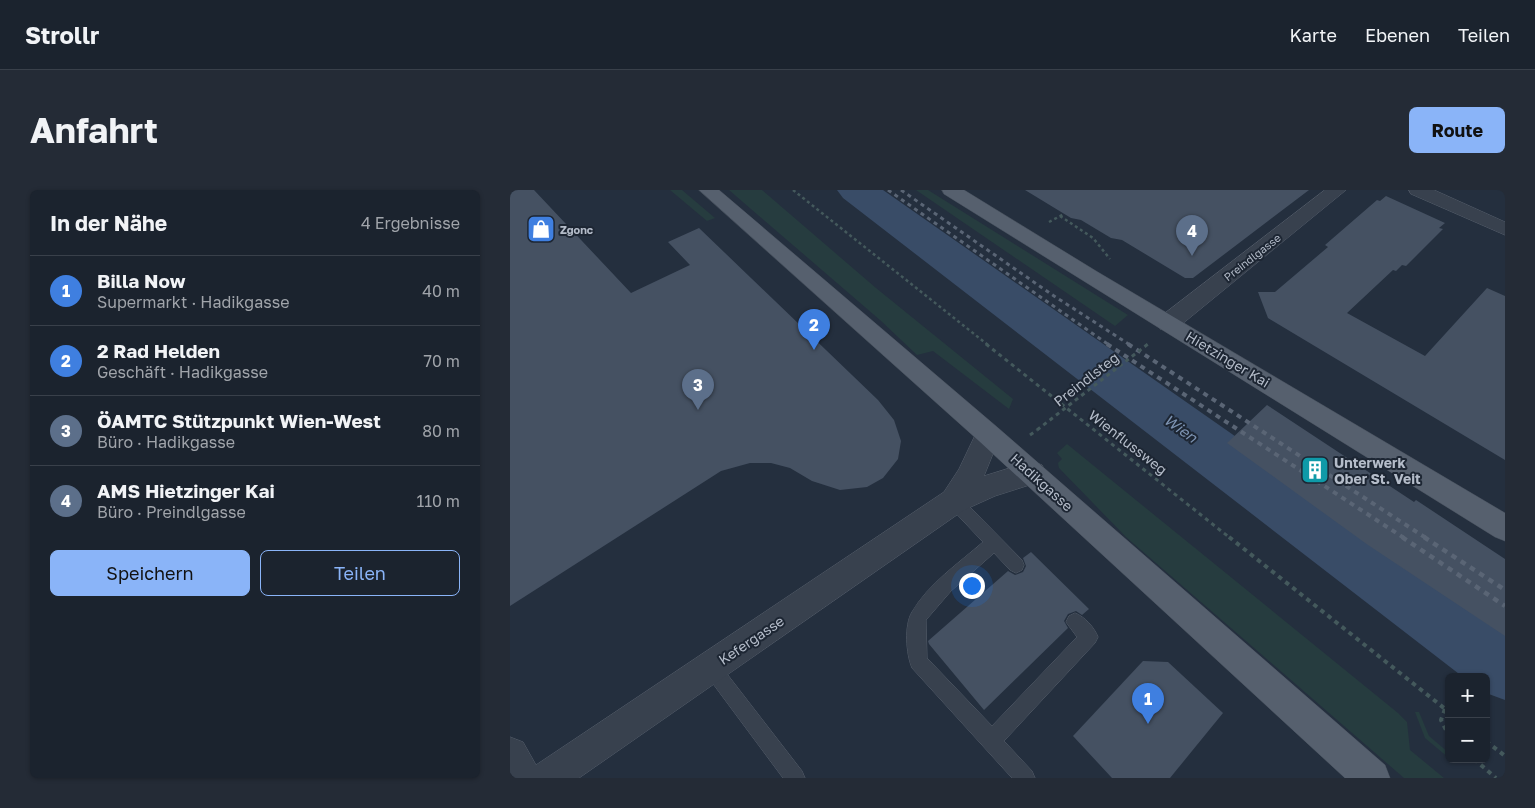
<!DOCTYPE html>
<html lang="de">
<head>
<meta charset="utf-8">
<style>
  body { margin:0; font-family:"Golos Text",sans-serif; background:#242b36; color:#f1f3f6 }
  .controls { position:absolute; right:15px; bottom:15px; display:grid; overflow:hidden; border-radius:8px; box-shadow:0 1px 4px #0004 }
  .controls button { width:45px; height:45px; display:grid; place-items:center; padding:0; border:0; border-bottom:1px solid #39404a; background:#1b232e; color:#f1f3f6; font:25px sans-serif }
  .you { position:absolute; left:461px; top:395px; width:18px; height:18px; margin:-12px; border:4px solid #fff; border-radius:50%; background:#1a73e8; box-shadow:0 0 0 8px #1a73e833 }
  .badge { display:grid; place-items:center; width:32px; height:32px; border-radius:50%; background:#8ab4f8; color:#fff; font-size:16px; font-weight:700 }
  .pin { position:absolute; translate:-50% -41px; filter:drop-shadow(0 1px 2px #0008) }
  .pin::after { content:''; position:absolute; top:26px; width:18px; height:15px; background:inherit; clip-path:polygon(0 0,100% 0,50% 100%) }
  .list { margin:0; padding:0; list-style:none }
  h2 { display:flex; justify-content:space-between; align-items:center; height:65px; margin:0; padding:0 20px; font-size:21px }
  h2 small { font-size:16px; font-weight:400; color:#a0a4aa }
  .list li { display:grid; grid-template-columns:32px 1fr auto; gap:15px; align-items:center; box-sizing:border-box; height:70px; padding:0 20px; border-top:1px solid #39404a }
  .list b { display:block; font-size:19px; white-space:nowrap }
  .list p { margin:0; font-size:16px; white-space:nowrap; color:#a0a4aa }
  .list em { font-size:16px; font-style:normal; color:#a0a4aa }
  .actions { display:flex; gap:10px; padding:15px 20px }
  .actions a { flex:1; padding:11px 0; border:1px solid #8ab4f8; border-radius:8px; text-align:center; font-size:18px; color:#8ab4f8 }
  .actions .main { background:#8ab4f8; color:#111 }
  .map { position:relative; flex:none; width:995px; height:588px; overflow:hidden; border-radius:8px }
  header { display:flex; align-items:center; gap:30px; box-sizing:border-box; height:70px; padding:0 25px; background:#1b232e; border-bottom:1px solid #39404a }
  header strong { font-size:24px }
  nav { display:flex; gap:28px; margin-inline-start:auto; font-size:18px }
  .intro { display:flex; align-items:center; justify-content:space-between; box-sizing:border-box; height:120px; padding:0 30px }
  h1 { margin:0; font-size:35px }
  .button { padding:12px 22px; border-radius:8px; background:#8ab4f8; color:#111; font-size:18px; font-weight:700 }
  main { display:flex; gap:30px; padding:0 30px }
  aside { flex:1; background:#1b232e; border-radius:8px; box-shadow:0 1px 4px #0004 }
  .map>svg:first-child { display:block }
</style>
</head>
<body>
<header>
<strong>Strollr</strong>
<nav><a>Karte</a><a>Ebenen</a><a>Teilen</a></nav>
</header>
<div class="intro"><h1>Anfahrt</h1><a class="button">Route</a></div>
<main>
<aside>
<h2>In der Nähe<small>4 Ergebnisse</small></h2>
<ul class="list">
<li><span class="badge" style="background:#3f7fe0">1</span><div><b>Billa Now</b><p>Supermarkt · Hadikgasse</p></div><em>40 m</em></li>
<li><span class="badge" style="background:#3f7fe0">2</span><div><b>2 Rad Helden</b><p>Geschäft · Hadikgasse</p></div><em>70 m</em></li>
<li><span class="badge" style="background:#5c6f8a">3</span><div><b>ÖAMTC Stützpunkt Wien-West</b><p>Büro · Hadikgasse</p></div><em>80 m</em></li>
<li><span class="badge" style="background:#5c6f8a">4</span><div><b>AMS Hietzinger Kai</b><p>Büro · Preindlgasse</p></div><em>110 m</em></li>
</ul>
<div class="actions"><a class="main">Speichern</a><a>Teilen</a></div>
</aside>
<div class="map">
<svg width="995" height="588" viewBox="0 0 995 588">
  <rect width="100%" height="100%" fill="#242f3e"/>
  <g fill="#263c3f">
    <path d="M 160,0 L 172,0 L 205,28 L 197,31 Z"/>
    <path d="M 219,0 L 252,0 L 366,98 L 503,209 L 499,219 L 423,161 L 407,165 L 370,130 Z"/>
    <path d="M 406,0 L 418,0 L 618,125 L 605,136 Z"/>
    <path d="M 557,254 L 888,523 L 897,532 L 900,560 L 934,588 L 894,588 L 616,347 L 549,278 L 548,273 L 552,269 L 547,263 Z"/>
    <path d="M 905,522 L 909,522 L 919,546 L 939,563 L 939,568 L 915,548 Z"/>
  </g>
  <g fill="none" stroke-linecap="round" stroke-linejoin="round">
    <path fill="#394c67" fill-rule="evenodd" d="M 327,0 L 373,0 L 995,435 L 995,510 L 976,503 L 976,487 L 953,487 L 333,8 Z"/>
  </g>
  <g fill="#455162">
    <path d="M 0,0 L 24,0 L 121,103 L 180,75 L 158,52 L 189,38 L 368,210 L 384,230 L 391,251 L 388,269 L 373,288 L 357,297 L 330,300 L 302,291 L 280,278 L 261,273 L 240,273 L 211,281 L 0,416 Z"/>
    <path d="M 515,0 L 799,0 L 683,88 L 675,88 L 612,50 L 601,48 L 571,30 L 561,28 Z"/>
    <path d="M 876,6 L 935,33 L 929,38 L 933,39 L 896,76 L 892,75 L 886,81 L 883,80 L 837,123 L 915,166 L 977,98 L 995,106 L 995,270 L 758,128 L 748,102 L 765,102 L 818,57 L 815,55 L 867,10 L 870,11 Z"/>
    <path d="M 757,215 L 904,312 L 906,310 L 995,369 L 995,446 L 858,355 L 717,253 Z"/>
    <path d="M 521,362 L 579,419 L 572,425 L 566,421 L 558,424 L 554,431 L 558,438 L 474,520 L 419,454 L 418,451 L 498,381 L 505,385 L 513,382 L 516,376 L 513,368 Z"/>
    <path d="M 633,471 L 658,472 L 713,523 L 660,588 L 602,588 L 563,546 Z"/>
  </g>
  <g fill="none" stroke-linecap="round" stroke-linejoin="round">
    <defs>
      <g id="lane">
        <path d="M 444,304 L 449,306 L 512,370 L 514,375 L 512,380 L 506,383 L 500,380 L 484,363 L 441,401 L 416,430 L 417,468 L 482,536 L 567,447 L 556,432 L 559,426 L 565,423 C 575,427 584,437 588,447 L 585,453 L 494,551 L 522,581 L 525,588 L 502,588 L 402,478 C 396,464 394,435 402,422 C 418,394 449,373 473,352 L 439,316 L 436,311 L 439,306 Z"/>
        <path d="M 201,468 L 207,471 L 292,581 L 295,588 L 273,588 L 195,483 L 192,477 L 195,471 Z"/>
      </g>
      <g id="street">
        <path d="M 815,0 L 836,0 L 666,139 L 658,141 L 650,139 L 647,133 L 650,127 Z"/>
        <path d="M 899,0 L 924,0 L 995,32 L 995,45 L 901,4 Z"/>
        <path d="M 478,233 L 487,237 L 491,244 L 474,286 L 522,271 L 532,275 L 536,283 L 532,291 L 485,306 L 454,320 L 69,588 L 0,588 L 0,547 L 13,552 L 26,575 L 434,302 L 449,279 L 469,237 Z"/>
      </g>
      <g id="primary">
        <path d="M 189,0 L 209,0 L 487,237 L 875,575 L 880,588 L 835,588 L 469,251 Z"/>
        <path d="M 432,0 L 454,0 L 586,81 L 995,323 L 995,351 L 985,347 L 434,4 Z"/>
      </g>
    </defs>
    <use href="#lane" stroke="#565f6c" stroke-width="1"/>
    <use href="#street" stroke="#565f6c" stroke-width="1"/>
    <use href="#primary" stroke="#414a57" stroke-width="1"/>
    <g stroke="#44595c" stroke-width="2.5" stroke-dasharray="3 3" stroke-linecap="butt">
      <path d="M 283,0 L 478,155"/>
      <path d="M 550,26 L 583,48 L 600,69"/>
      <path d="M 539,32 L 554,24"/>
    </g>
    <g stroke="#44595c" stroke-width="3" stroke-dasharray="4 4" stroke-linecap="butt">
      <path d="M 476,154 L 720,348"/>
      <path d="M 520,245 L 527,240"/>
    </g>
    <g stroke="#44595c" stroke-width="4" stroke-dasharray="4.5 4.5" stroke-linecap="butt">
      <path d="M 719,347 L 939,522"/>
      <path d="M 935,519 L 931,530 L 939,546"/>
      <path d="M 976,551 L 995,566"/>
      <path d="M 964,569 L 986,588"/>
    </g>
    <use href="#lane" fill="#38414e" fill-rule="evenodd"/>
    <use href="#street" fill="#38414e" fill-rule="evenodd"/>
    <use href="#primary" fill="#56606e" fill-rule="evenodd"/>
    <g stroke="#5a6575" stroke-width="3" stroke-dasharray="4 4" stroke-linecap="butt">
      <path d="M 378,0 L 599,155"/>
      <path d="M 391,0 L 544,106 L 620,155"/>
    </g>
    <g stroke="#5a6575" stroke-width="4" stroke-dasharray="5 5" stroke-linecap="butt">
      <path d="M 597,154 L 894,348"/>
      <path d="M 618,154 L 916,348"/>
    </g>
    <g stroke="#5a6575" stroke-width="4.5" stroke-dasharray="5.5 5.5" stroke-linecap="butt">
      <path d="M 892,347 L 995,416"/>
      <path d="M 914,347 L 995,400"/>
    </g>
    <path stroke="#44595c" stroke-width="3" stroke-dasharray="4 4" stroke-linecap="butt" d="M 527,240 L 638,154"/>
  </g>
  <defs>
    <symbol id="shop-square" viewBox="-11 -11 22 22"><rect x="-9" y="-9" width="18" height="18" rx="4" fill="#3f7fe0" stroke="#1d2633"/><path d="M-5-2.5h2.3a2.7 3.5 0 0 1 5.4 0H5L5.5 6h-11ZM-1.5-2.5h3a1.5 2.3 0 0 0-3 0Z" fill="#fff"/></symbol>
    <symbol id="building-square" viewBox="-11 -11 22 22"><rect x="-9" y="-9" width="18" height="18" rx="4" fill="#0f9aa8" stroke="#1d2633"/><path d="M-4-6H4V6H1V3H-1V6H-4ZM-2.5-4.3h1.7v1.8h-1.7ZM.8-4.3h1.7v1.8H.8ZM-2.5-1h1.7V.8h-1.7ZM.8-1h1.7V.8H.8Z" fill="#fff"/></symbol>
  </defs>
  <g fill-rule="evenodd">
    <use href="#shop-square" x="15" y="23" width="32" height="32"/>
    <use href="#building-square" x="789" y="264" width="32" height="32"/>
  </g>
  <g text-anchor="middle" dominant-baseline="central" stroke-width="4" stroke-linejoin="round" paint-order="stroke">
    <g font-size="11" font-weight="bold" fill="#b4bcc9" stroke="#1d2633" text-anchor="start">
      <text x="50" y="39">Zgonc</text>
    </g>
    <g font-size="11" fill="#b4bcc9" stroke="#1d2633">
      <text transform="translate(742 67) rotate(-38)">Preindlgasse</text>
    </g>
    <g font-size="14" fill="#b4bcc9" stroke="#1d2633">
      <text transform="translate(718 169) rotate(31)">Hietzinger Kai</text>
      <text transform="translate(576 189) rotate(-38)">Preindlsteg</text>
      <text transform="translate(618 252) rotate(38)">Wienflussweg</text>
      <text transform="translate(532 292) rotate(42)">Hadikgasse</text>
      <text transform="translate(241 450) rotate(-34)">Kefergasse</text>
    </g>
    <g font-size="14" font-weight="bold" fill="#b4bcc9" stroke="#1d2633" text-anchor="start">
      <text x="824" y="272">Unterwerk<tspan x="824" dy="16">Ober St. Veit</tspan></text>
    </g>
    <g font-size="15" font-style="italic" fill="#7c92b1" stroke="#1d2633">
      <text transform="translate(671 238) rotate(36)">Wien</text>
    </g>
  </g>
</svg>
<div class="controls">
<button>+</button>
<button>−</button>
</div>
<div class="you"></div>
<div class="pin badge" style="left:638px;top:534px;background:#3f7fe0">1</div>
<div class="pin badge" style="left:304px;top:160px;background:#3f7fe0">2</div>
<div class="pin badge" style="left:188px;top:220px;background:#5c6f8a">3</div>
<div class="pin badge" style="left:682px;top:66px;background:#5c6f8a">4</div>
</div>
</main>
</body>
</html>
